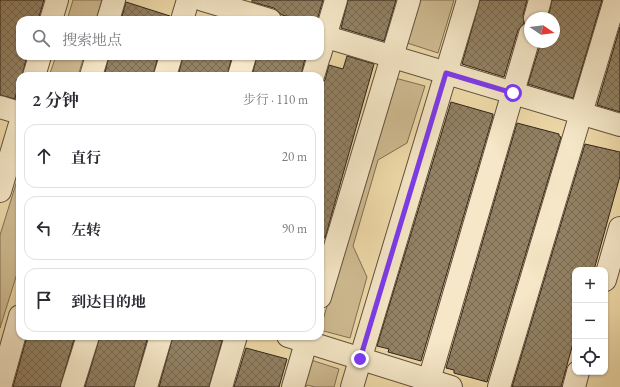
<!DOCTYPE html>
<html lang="zh">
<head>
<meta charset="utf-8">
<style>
  body { margin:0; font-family:"EB Garamond","Noto Serif SC",serif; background:#f7f7f7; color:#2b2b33 }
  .controls { position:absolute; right:12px; bottom:12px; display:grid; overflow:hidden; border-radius:8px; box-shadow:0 1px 3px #0004 }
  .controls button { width:36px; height:36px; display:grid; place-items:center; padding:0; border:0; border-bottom:1px solid #e1e1e2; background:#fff; color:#2b2b33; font:20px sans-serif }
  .compass { position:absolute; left:524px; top:12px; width:36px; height:36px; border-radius:50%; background:#fff; box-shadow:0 1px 3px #0004; rotate:103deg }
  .stop { position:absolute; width:12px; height:12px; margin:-9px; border:3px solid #7c3aed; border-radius:50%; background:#fff }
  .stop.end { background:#7c3aed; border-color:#fff; box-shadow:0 1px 4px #0008 }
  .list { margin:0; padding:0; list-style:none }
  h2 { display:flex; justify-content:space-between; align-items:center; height:52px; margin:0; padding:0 16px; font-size:17px }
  h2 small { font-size:13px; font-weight:400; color:#7c7c81 }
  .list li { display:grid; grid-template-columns:26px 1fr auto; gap:12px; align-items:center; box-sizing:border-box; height:64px; margin:0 8px 8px; padding:0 8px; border:1px solid #e1e1e2; border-radius:12px }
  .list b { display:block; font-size:15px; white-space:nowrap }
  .list em { font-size:13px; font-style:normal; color:#7c7c81 }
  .icon { flex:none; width:22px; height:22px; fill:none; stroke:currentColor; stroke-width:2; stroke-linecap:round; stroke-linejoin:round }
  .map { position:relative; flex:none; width:620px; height:387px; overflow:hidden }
  .search { position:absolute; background:#fff; box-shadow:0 1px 3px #0004; left:16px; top:16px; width:308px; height:44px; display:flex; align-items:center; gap:10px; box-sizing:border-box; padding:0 14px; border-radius:12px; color:#7c7c81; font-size:15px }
  .panel { position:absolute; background:#fff; box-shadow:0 1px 3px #0004; left:16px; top:72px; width:308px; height:268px; border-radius:12px }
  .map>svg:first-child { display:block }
</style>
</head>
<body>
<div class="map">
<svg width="620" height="387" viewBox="0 0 620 387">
  <defs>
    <pattern id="building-cross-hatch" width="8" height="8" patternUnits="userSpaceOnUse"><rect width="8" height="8" fill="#938264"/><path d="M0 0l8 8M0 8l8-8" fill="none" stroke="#786a52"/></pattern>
  </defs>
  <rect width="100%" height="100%" fill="#efdaa9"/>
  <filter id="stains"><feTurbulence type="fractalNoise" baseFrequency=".005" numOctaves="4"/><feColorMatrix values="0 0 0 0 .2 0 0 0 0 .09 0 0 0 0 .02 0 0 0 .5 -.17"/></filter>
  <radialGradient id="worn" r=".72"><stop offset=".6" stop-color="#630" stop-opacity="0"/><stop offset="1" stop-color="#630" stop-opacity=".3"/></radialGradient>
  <g fill="#cfbb91" stroke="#806f55">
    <path d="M 73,0 L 102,0 L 96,20 L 67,20 Z"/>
    <path d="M 416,0 L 454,0 L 438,53 L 404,42 Z"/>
    <path d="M 56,56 L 84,56 L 78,76 L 49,76 Z"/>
    <path d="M 395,78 L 425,86 L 407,143 L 378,160 L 353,246 L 367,277 L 350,338 L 320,330 Z"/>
    <path d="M 20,171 L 20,264 L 0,328 L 0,235 Z"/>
    <path d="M 311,360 L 339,369 L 334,387 L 315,387 L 307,385 L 306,387 L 302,387 Z"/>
  </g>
  <g fill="url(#building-cross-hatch)" stroke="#302319">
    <path d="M 0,0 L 44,0 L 38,20 L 20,20 L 20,56 L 27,56 L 22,76 L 20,76 L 15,99 L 0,95 Z"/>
    <path d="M 252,0 L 323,0 L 317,20 L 302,20 L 282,15 L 274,8 L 252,2 Z"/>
    <path d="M 348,0 L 396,0 L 384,41 L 341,28 Z"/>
    <path d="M 480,0 L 527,0 L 523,15 L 524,23 L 518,30 L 504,77 L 462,64 Z"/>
    <path d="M 552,0 L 602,0 L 573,98 L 528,84 L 541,42 L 554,42 L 554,18 L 548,18 Z"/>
    <path d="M 126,2 L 170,16 L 169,20 L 121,20 Z"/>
    <path d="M 620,27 L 620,112 L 597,105 Z"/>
    <path d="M 109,56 L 158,56 L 153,76 L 104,76 Z"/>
    <path d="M 183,56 L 232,56 L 227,76 L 178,76 Z"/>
    <path d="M 257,56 L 299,56 L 305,58 L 301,76 L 252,76 Z"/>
    <path d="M 347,56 L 374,64 L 325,238 L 320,237 L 320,86 L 325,80 L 329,65 L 343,69 Z"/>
    <path d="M 451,102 L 493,114 L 493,116 L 421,361 L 388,352 L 389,349 L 377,346 Z"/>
    <path d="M 517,123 L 559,134 L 559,136 L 561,137 L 487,382 L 454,373 L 454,370 L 446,368 Z"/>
    <path d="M 585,144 L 620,152 L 620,176 L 594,270 L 575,270 L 575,336 L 561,387 L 512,387 Z"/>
    <path d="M 27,336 L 75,336 L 60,387 L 13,387 Z"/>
    <path d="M 100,336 L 148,336 L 134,387 L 85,387 Z"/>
    <path d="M 173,336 L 218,336 L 217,339 L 222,341 L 209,387 L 159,387 Z"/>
    <path d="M 246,348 L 287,359 L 279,387 L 234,387 Z"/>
  </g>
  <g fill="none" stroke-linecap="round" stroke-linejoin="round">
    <defs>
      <g id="minor">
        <path d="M 203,0 L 270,20"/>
        <path d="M 535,18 L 540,0"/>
        <path d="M 51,20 L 57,0"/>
        <path d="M 108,20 L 114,0"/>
        <path d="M 182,20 L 188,0"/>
        <path d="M 320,35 L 620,125"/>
        <path d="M 320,54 L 336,0"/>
        <path d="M 34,76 L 40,56"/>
        <path d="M 91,76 L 97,56"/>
        <path d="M 165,76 L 171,56"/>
        <path d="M 239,76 L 245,56"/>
        <path d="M 313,76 L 319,56"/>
        <path d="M 0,107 L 20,113"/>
        <path d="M 0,191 L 20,124"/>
        <path d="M 605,280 L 620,228"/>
        <path d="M 320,297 L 409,0"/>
        <path d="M 288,336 L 451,387"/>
        <path d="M 0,387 L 20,316"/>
        <path d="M 72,387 L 88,336"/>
        <path d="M 146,387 L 161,336"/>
        <path d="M 221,387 L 236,336"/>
        <path d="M 293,387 L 308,336"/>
        <path d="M 352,387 L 468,0"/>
        <path d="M 427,387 L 530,34"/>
        <path d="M 499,387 L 615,0"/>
        <path d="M 574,387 L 578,372"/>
      </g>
    </defs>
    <use href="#minor" stroke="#60513d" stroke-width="24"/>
    <use href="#minor" stroke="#f5e7c7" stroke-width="22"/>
  </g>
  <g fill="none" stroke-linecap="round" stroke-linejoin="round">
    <path stroke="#7c3aed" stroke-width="5" d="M 360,359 L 446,73 L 513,93"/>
  </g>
  <rect width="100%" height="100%" filter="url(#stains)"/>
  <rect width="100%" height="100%" fill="url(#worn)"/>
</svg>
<div class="controls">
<button>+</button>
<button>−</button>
<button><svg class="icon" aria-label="locate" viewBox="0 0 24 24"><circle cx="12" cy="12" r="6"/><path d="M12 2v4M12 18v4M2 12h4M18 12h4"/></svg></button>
</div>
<svg class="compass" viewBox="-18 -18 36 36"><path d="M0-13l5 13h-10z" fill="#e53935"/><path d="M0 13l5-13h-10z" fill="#7c7c81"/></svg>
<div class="stop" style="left:513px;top:93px"></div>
<div class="stop end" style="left:360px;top:359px"></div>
<div class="search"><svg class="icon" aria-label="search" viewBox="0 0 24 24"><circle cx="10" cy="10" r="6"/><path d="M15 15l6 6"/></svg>搜索地点</div>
<section class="panel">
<h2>2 分钟<small>步行 · 110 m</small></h2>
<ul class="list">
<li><svg class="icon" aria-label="ahead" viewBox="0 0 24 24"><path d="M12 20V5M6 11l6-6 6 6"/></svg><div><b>直行</b></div><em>20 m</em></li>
<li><svg class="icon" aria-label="left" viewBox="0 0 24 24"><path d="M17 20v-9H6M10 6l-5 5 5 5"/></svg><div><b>左转</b></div><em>90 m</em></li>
<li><svg class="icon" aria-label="arrive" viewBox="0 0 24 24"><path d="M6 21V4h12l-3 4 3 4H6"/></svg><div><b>到达目的地</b></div></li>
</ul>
</section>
</div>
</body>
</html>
